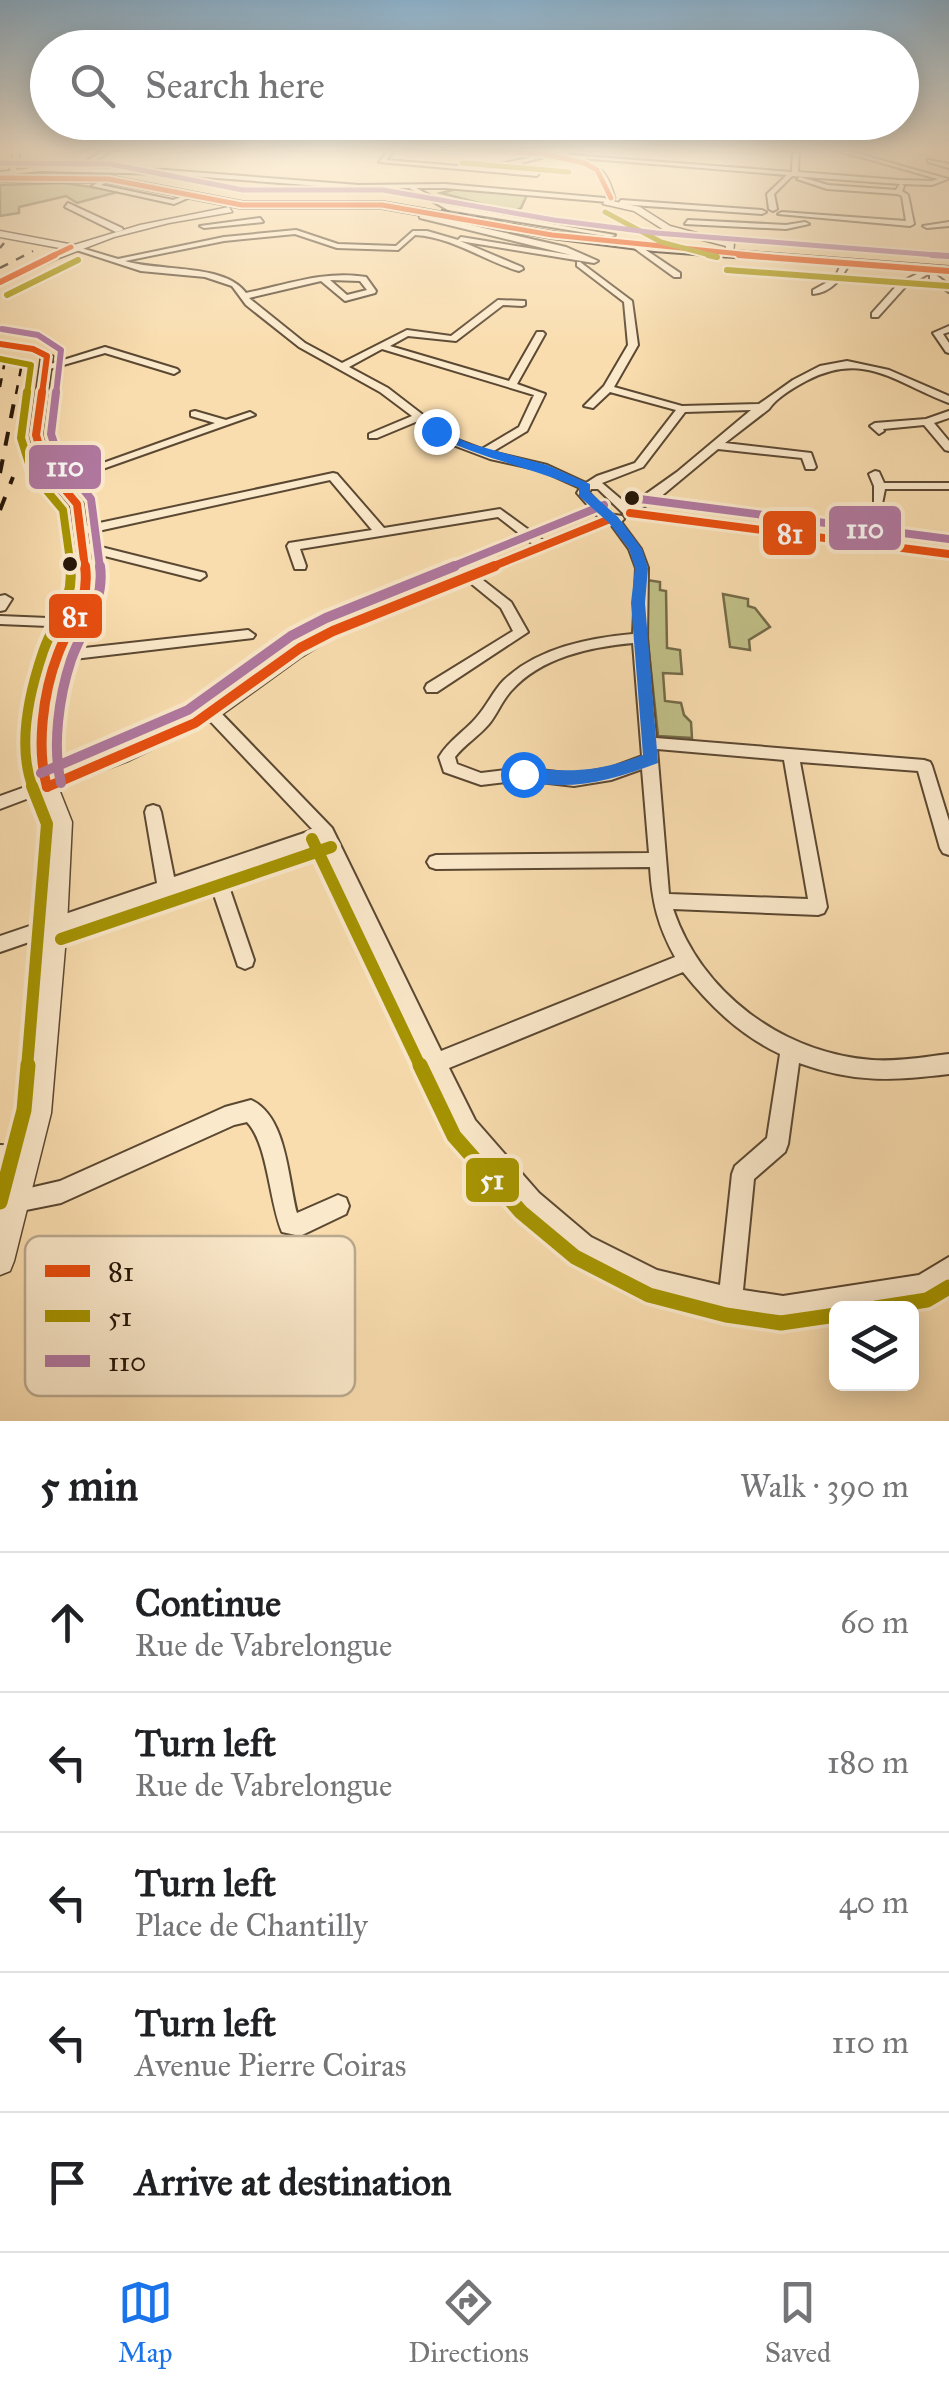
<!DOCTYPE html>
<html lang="en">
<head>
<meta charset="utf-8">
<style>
  body { margin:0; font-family:"IM FELL Great Primer",serif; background:#f6f6f6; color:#202124 }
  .controls { position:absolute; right:30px; bottom:30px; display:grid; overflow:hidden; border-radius:15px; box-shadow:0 5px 25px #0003 }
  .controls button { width:90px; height:90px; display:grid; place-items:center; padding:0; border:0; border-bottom:2px solid #e0e0e0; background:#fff; color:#202124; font:50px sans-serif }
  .stop { position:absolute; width:30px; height:30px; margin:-22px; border:8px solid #1a73e8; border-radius:50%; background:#fff }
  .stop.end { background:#1a73e8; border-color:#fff; box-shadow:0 2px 10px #0008 }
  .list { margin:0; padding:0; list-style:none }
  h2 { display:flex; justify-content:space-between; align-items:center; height:130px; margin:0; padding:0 40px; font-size:42px }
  h2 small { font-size:32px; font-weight:400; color:#757577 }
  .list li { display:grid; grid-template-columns:65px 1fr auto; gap:30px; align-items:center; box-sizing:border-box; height:140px; padding:0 40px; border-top:2px solid #e0e0e0 }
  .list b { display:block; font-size:38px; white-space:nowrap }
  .list p { margin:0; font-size:32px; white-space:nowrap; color:#757577 }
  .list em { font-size:32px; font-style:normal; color:#757577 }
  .icon { flex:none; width:55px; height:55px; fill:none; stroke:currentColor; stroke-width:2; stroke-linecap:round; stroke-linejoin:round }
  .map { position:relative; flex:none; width:949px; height:1421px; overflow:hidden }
  .search { position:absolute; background:#fff; box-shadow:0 5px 25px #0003; left:30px; right:30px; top:30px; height:110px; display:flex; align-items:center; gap:25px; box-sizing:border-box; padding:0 35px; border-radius:55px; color:#757577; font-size:38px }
  .sheet { height:830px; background:#fff }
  nav { display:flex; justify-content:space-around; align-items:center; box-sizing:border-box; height:140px; border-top:2px solid #e0e0e0; background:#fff; font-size:28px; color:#757577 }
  nav a { display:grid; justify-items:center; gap:5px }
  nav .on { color:#1a73e8 }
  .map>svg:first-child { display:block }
</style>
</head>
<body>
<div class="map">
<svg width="949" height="1421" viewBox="0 0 949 1421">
  <rect width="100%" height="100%" fill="#f9ddaf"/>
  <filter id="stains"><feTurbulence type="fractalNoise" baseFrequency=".002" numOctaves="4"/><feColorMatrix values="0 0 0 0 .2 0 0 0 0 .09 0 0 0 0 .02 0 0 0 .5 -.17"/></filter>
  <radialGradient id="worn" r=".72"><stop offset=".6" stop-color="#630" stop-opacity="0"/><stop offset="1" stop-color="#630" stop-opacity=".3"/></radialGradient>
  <g fill="#c1c088" stroke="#746b48" stroke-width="2.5">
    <path d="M 63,183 L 121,191 L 77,203 L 66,196 L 19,207 L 19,213 L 0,216 L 0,185 Z"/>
    <path d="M 456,189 L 526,195 L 527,195 L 521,208 L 513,212 L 441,193 Z"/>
    <path d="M 647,580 L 660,582 L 660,590 L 666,591 L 667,648 L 680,650 L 682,674 L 663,673 L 665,701 L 681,703 L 684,715 L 691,722 L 692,738 L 658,736 L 648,643 Z"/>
    <path d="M 723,594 L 748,599 L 748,606 L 755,608 L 770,627 L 749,640 L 750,650 L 730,647 Z"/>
  </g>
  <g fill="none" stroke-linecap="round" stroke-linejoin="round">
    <defs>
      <g id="minor">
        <path d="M 14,148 L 20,148 L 16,170 L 39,167 L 74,168 L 109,148 L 116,148 L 83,168 L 165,170 L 359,185 L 445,184 L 605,198 L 608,202 L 445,188 L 416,188 L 450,206 L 615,235 L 611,237 L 448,210 L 409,188 L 359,189 L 165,174 L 39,171 L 0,176 L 0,172 L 10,171 Z"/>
        <path d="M 391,148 L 397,148 L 386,160 L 483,168 L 545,154 L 548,156 L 498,169 L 539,173 L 537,176 L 379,162 Z"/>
        <path d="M 793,148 L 799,148 L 798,172 L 899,180 L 932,181 L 938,179 L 829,148 L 838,148 L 948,179 L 932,185 L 902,184 L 904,186 L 902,191 L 908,195 L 914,224 L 910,226 L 778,214 L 782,212 L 906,221 L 902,196 L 897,194 L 827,189 L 797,179 L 800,177 L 828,185 L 896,190 L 900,184 L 792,176 L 774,194 L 777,209 L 773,211 L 769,209 L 767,194 L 787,175 L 567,157 L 570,155 L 792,172 Z"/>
        <path d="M 928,160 L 949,164 L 949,168 L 928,162 Z"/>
        <path d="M 108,177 L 110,180 L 101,185 L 173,200 L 192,193 L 195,195 L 174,204 L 92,186 Z"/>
        <path d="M 621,200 L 762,210 L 766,212 L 762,214 L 618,204 Z"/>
        <path d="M 68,203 L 122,228 L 123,230 L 116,232 L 65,207 Z"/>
        <path d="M 423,209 L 427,211 L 427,215 L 566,247 L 598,261 L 594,263 L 460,241 L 522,267 L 523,269 L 519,271 C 484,261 453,237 415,235 L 398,250 L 337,248 L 295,234 L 224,241 L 125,261 C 160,272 224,263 246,293 C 286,285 324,270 366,277 L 376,291 L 375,293 L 345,301 L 321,281 L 249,298 L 305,343 L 342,363 L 407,330 L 451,336 L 498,300 L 525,301 L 525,305 L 522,306 L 503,305 L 456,341 L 408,336 L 390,346 L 509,381 L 537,332 L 543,332 L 545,334 L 517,384 L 545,394 L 527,431 L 492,452 L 547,465 L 586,483 L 597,476 L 635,463 L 676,410 L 610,392 L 593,408 L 584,406 L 604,386 L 628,345 L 624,302 L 577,266 L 577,262 L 580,262 L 632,301 L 638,345 L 614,387 L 682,406 L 759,404 L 793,380 L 820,366 L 847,361 L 889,370 L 949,396 L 949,403 C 895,383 865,350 806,381 C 793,388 776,398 769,409 L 725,443 L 811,453 L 816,467 L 814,469 L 806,469 L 802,458 L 718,449 L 659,498 L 638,510 L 949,550 L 949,558 L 630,517 L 626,516 L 598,489 L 591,489 L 589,493 L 609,514 L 622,516 L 624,519 L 621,522 L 641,549 L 648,568 L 647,638 L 656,738 L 924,760 L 930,762 L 932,766 L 949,821 L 949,855 L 943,853 L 940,848 L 918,771 L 800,762 L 827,907 L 824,913 L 818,915 L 673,909 C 702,994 783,1053 872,1060 C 897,1062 924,1057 949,1054 L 949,1074 C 891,1081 855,1083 799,1063 L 788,1144 L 785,1152 L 754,1179 L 743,1290 L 783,1296 L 919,1275 L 949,1257 L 949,1283 L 923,1298 L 856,1308 L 836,1308 L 836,1312 L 783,1320 L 730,1312 L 654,1293 L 575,1253 L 523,1209 L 459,1136 L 322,841 L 225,875 L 254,960 L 252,966 L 245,969 L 238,966 L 236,960 L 209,880 L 0,952 L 0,936 L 157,883 L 145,812 L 147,807 L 153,805 L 159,807 L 161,812 L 174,877 L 313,830 L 210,721 L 127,761 L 0,809 L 0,796 L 92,763 L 187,720 L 328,628 L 534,545 L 498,517 L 300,549 L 306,566 L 305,569 L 295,569 L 287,546 L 289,543 L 372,530 L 330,480 L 80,535 L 74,531 L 76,528 L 333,473 L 337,474 L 384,528 L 500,509 L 544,541 L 600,519 L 577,493 L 580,488 L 540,470 L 490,459 L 445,442 L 418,421 L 377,438 L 369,438 L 369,434 L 412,416 L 380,392 L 299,347 L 246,305 L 232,286 L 205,277 L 141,271 L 67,247 L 71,245 L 118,259 L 224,237 L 296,230 L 338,244 L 396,246 L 413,231 L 427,231 L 458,240 L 461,237 L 571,255 L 420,218 L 419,211 ZM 330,280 L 360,281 L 367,290 L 347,295 ZM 382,349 L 534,395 L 519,427 L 482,449 L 453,438 L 388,388 L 349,367 ZM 751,410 L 677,472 L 629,506 L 602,483 L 643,467 L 685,412 ZM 610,523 L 629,549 L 636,568 L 633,634 C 588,638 538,648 504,680 C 493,691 487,706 476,718 C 464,732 449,740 439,757 L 444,772 L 481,785 L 523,780 L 574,786 L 611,780 L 642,769 L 649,853 L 436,855 L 430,857 L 427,862 L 430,867 L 436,869 L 650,867 C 652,902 658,926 675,957 L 441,1051 L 332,828 L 222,714 L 302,656 L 338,634 L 468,581 L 501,608 L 513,631 L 427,684 L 425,688 L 427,692 L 437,692 L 528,632 L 511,602 L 479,577 ZM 633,643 L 642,756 L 610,768 L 574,774 L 523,768 L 481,773 L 457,764 L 455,757 C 465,744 479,736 489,724 C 497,714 502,701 511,691 C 541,657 590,647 633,643 ZM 657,749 L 784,760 L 808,899 L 669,894 ZM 683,972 C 711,1007 740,1035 780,1054 L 767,1138 L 735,1166 L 732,1174 L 720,1285 L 657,1270 L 591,1237 L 539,1193 L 475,1120 L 449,1068 Z"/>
        <path d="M 260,218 L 263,222 L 204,228 L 200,226 Z"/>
        <path d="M 688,220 L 786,225 L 805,222 L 809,224 L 786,229 L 685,224 Z"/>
        <path d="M 949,222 L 949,226 L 927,228 L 923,226 Z"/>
        <path d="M 637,244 L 680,273 L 680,277 L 674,277 L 634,248 L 634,244 Z"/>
        <path d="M 843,260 L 850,262 C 842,278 832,292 813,294 L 813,290 L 835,278 Z"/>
        <path d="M 923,271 L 930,273 L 905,287 L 878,317 L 872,317 L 872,313 L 899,283 Z"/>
        <path d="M 930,275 L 936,275 L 949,285 L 949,292 L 930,279 Z"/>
        <path d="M 949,326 L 949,332 L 943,334 L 949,343 L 949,353 L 946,352 L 933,333 Z"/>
        <path d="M 105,347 L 177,369 L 179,371 L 174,374 L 105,353 L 46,370 L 41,367 Z"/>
        <path d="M 195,411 L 226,420 L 250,412 L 255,415 L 60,484 L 52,484 L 50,482 L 215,423 L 191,416 L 191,412 Z"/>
        <path d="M 949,411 L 949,418 L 934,423 L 949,441 L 949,451 L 945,450 L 924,425 L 883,429 L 884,431 L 879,434 L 870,426 L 875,423 L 926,419 Z"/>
        <path d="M 875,471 L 879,472 L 884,483 L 949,483 L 949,489 L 885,489 L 882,504 L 874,504 L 874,486 L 869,474 Z"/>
        <path d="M 81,542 L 205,573 L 206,576 L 200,580 L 77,549 L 75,546 Z"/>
        <path d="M 5,595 L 12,599 L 5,610 L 0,611 L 0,596 Z"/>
        <path d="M 0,616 L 72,619 L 79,623 L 72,627 L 0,624 Z"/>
        <path d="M 248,630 L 255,635 L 253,638 L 57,661 L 50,656 L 57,651 Z"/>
        <path d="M 251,1100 C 287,1116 288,1180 297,1213 L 338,1195 L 346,1198 L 349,1206 L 346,1214 L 300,1236 L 282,1232 C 269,1201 268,1144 247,1122 L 234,1125 L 61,1203 L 16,1212 L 8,1209 L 5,1201 L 8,1193 L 60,1181 L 225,1107 Z"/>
        <path d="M 0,1145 L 27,1146 L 35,1149 L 38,1157 L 35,1165 L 27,1168 L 0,1167 Z"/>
      </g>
      <g id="tertiary">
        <path d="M 431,148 C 468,147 575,146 601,170 C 609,177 612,189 615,198 L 612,201 L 640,207 L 670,226 L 734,243 L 733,255 L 725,257 L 726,246 L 664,230 L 634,211 L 603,204 L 607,197 C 604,190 603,181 598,176 C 574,145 467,160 431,148 Z"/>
        <path d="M 229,207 L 232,212 L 169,223 L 114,237 L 59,258 L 0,285 L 0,278 L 65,249 L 0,237 L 0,231 L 74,245 L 140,225 Z"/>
        <path d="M 0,341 L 37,347 L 53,356 L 42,435 L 51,465 L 84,504 L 96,589 L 65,656 L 50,727 L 51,769 L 72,822 L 67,925 L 51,1113 L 14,1261 L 10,1271 L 0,1275 L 0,1211 L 27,1113 L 52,822 L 33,769 L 32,727 L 49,656 L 80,589 L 70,505 L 38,466 L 30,435 L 41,357 L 30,352 L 0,347 Z"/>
      </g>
      <path id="secondary" d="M 0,175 L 108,176 L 242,202 L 382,202 L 552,232 L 654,245 L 949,267 L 949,273 L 654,251 L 552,238 L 382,208 L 242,208 L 108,182 L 0,181 Z"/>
    </defs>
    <use href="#minor" stroke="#5b4832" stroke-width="4"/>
    <use href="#tertiary" stroke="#5b4832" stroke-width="3"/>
    <use href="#secondary" stroke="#261608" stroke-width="4"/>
    <use href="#minor" fill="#fbe9cb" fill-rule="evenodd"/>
    <use href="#tertiary" fill="#fbe9cb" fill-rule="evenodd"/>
    <use href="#secondary" fill="#fbe9cb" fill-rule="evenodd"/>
    <g stroke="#261608" stroke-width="2.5" stroke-dasharray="9 9" stroke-linecap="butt">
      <path d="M 441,210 L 537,229"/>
      <path d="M 0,248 L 4,243"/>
      <path d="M 0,268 L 33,251"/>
      <path d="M 0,387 L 6,355"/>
      <path d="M 16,394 L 23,358"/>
    </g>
    <g stroke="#261608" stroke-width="4" stroke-dasharray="14 14" stroke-linecap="butt">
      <path d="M 0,473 L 16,392"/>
      <path d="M 0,510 L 13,477"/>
    </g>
    <defs>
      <g id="bus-1-far3">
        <path d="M 435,148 L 543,154 L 584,163 L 597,170 L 611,198"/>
        <path d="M 0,178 L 108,179 L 242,205 L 382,205 L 552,235 L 771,257"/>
        <path d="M 50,257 L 71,247"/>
      </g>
      <g id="bus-1-far2">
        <path d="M 739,255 L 949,271"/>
        <path d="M 0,282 L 55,255"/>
        <path d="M 0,344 L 33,349 L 47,356 L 42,394"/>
      </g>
      <g id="bus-1-far1">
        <path d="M 42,392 L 36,435 L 45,466 L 77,504 L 85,568"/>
        <path d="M 630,513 L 949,554"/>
        <path d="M 489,568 L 610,519"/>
      </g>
      <g id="bus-1">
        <path d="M 47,787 C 36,748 43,692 58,654 C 71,619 90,605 85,566"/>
        <path d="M 47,787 L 195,723 L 300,648 L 333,631 L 495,566"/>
      </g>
      <g id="bus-2-far5">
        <path d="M 462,163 L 569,172"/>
        <path d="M 605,212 L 661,242 L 717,257"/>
      </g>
      <g id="bus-2-far4">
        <path d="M 708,255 L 717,257"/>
        <path d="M 727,270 L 948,286"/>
        <path d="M 7,295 L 78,260"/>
        <path d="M 0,359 L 31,365 L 27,394"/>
      </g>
      <path id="bus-2-far3" d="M 27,392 L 21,438 L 32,473 L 63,510 L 71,568"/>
      <path id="bus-2-far2" d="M 33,788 C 17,747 29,693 43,652 C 54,619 75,601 70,566"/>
      <g id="bus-2-far1">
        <path d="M 312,839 L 421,1068"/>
        <path d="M 61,939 L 331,847"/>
        <path d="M 27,1068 L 47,824 L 32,786"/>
      </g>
      <g id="bus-2">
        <path d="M 420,1065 L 454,1136 L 521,1212 L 575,1257 L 649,1295 L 726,1315 L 781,1323 L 836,1315"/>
        <path d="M 0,1202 L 24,1110 L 28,1065"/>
        <path d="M 876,1308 L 927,1300 L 949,1287"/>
      </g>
      <path id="bus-3-far3" d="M 0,163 L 110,164 L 243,190 L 383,190 L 554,220 L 656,233 L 949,256"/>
      <g id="bus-3-far2">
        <path d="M 932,255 L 949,256"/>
        <path d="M 2,329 L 38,335 L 61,350 L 56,394"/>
      </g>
      <g id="bus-3-far1">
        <path d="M 56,392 L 51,434 L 59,459 L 91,499 L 100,568"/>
        <path d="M 632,498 L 949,539"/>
        <path d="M 449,568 L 604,505"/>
      </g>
      <g id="bus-3">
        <path d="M 41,773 L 188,710 L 291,636 L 326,618 L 455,566"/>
        <path d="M 61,783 C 52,746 59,696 71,660 C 83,626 105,603 100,566"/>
      </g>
    </defs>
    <use href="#bus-1-far3" stroke="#fbe9cb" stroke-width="9"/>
    <use href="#bus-1-far2" stroke="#fbe9cb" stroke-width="11"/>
    <use href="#bus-1-far1" stroke="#fbe9cb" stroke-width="14"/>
    <use href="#bus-1" stroke="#fbe9cb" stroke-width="18"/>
    <use href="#bus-2-far5" stroke="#fbe9cb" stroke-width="9"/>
    <use href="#bus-2-far4" stroke="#fbe9cb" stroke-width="11"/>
    <use href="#bus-2-far3" stroke="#fbe9cb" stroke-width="14"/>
    <use href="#bus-2-far2" stroke="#fbe9cb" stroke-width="18"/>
    <use href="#bus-2-far1" stroke="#fbe9cb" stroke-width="20"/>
    <use href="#bus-2" stroke="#fbe9cb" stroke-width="22"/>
    <use href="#bus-3-far3" stroke="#fbe9cb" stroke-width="9"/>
    <use href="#bus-3-far2" stroke="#fbe9cb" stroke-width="11"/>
    <use href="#bus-3-far1" stroke="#fbe9cb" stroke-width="14"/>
    <use href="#bus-3" stroke="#fbe9cb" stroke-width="18"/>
    <use href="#bus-1-far3" stroke="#e84e0f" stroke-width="5"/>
    <use href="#bus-1-far2" stroke="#e84e0f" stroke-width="6"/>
    <use href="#bus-1-far1" stroke="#e84e0f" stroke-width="8"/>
    <use href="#bus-1" stroke="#e84e0f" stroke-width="10"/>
    <use href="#bus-2-far5" stroke="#a69402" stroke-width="5"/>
    <use href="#bus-2-far4" stroke="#a69402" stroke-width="6"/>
    <use href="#bus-2-far3" stroke="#a69402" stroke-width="8"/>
    <use href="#bus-2-far2" stroke="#a69402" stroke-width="10"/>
    <use href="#bus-2-far1" stroke="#a69402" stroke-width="12"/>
    <use href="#bus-2" stroke="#a69402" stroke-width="15"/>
    <use href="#bus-3-far3" stroke="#b078a0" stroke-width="5"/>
    <use href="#bus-3-far2" stroke="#b078a0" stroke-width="6"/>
    <use href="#bus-3-far1" stroke="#b078a0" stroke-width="8"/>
    <use href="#bus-3" stroke="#b078a0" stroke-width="10"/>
  </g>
  <linearGradient id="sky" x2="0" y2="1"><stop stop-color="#8cb6d4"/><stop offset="0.43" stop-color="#fcf0db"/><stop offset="1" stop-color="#fcf0db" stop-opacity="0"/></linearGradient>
  <rect width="949" height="347" fill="url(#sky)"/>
  <path fill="#1a73e8" d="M 432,429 L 440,429 L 468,443 L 547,465 L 590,484 L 590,492 L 618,517 L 642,549 L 648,568 L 645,603 L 658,763 C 610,781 567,793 517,779 L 514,774 L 523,767 C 571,773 597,772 643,755 L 631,603 L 635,568 L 629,549 L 609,523 L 579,496 L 579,488 C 531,467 478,458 432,434 Z"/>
  <g fill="#261608" stroke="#fbe9cb" stroke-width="4">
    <circle cx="632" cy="498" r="9"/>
    <circle cx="70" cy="564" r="9"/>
  </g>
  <rect x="25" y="1236" width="330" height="160" rx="15" fill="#fbe9cb" stroke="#bbaa90" stroke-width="2.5"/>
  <rect x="45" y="1265" width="45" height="12" fill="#e84e0f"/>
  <rect x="45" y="1310" width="45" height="12" fill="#a69402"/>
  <rect x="45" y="1355" width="45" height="12" fill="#b078a0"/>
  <g font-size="28" fill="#261608">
    <text x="108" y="1281">81</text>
    <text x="108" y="1326">51</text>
    <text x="108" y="1371">110</text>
  </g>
  <g stroke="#fbe9cb" stroke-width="4">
    <rect x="27" y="443" width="76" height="48" rx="10" fill="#b078a0"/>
    <rect x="827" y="504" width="76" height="48" rx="10" fill="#b078a0"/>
    <rect x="761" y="509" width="57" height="48" rx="10" fill="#e84e0f"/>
    <rect x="47" y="592" width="57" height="48" rx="10" fill="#e84e0f"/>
    <rect x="464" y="1156" width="57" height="48" rx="10" fill="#a69402"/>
  </g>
  <g font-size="28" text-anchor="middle" font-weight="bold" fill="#fff">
    <text x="65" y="476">110</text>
    <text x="865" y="538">110</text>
    <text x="790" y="543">81</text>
    <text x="75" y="626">81</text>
    <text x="492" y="1189">51</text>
  </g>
  <rect width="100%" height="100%" filter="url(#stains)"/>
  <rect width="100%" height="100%" fill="url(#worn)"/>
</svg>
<div class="controls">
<button><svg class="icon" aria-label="layers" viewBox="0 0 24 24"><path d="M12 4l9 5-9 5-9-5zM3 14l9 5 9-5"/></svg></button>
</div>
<div class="stop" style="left:523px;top:774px"></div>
<div class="stop end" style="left:436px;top:431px"></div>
<div class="search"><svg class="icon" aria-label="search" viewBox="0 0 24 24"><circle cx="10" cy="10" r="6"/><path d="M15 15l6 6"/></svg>Search here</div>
</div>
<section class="sheet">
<h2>5 min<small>Walk · 390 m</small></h2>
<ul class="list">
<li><svg class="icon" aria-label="ahead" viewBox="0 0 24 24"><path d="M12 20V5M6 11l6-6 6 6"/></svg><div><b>Continue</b><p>Rue de Vabrelongue</p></div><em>60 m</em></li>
<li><svg class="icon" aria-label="left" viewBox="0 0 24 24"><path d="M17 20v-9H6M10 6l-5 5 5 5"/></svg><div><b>Turn left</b><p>Rue de Vabrelongue</p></div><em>180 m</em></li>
<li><svg class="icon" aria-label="left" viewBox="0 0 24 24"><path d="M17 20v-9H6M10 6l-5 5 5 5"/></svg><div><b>Turn left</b><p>Place de Chantilly</p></div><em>40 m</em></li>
<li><svg class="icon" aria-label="left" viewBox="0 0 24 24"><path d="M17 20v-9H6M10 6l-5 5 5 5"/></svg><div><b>Turn left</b><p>Avenue Pierre Coiras</p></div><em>110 m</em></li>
<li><svg class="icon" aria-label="arrive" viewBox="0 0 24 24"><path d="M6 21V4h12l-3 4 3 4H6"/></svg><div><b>Arrive at destination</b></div></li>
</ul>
</section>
<nav>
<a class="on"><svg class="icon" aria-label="map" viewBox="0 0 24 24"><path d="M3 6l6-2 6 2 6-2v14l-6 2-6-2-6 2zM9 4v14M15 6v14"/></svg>Map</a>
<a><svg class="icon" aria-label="directions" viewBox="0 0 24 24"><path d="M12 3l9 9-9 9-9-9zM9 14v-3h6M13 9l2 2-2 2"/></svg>Directions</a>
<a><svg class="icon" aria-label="saved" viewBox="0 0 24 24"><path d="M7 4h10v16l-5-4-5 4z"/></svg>Saved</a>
</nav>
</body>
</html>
